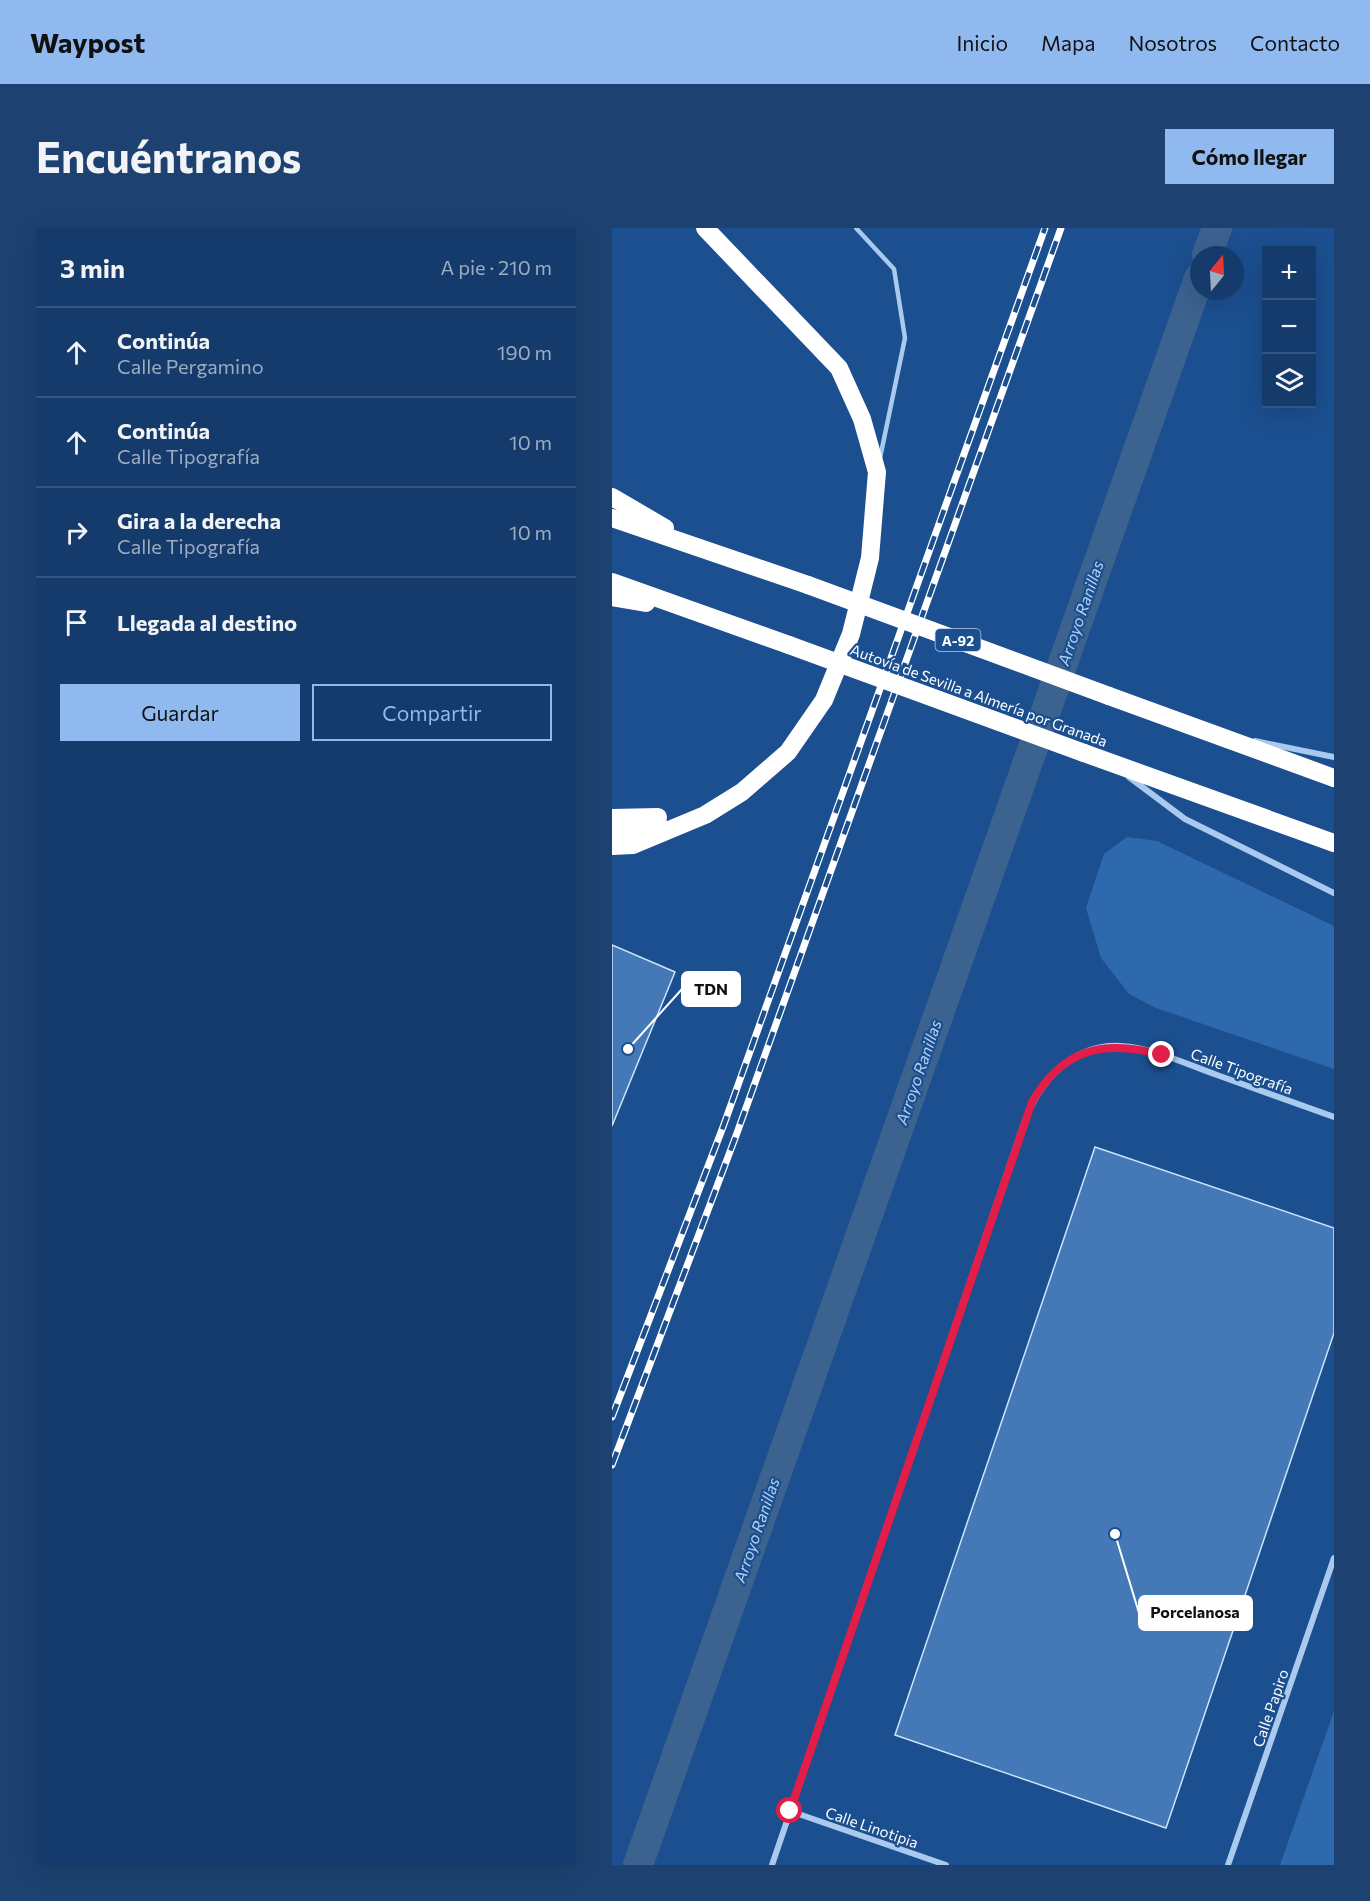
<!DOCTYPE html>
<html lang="es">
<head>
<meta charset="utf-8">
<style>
  body { margin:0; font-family:Commissioner,sans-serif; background:#1d4271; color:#f1f3f6 }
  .controls { position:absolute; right:18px; top:18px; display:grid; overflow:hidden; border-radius:0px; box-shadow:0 6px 24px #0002 }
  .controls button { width:54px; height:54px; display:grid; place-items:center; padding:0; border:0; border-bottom:2px solid #33557e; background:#143b6b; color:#f1f3f6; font:30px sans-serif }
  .compass { position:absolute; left:578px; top:18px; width:54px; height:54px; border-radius:50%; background:#143b6b; box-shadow:0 6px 24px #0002; rotate:18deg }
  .stop { position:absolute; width:18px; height:18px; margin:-14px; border:4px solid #e11d48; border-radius:50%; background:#fff }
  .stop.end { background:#e11d48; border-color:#fff; box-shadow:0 2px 6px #0008 }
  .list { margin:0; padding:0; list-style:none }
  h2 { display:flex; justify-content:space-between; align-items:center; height:78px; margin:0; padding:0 24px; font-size:26px }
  h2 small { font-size:20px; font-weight:400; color:#9dadc1 }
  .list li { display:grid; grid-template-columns:39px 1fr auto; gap:18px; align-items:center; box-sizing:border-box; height:90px; padding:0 24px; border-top:2px solid #33557e }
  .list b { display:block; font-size:22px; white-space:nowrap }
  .list p { margin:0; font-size:20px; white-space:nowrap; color:#9dadc1 }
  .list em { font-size:20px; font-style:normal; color:#9dadc1 }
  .actions { display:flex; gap:12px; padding:18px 24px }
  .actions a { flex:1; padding:14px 0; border:2px solid #90b9f0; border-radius:0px; text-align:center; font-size:21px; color:#90b9f0 }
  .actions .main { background:#90b9f0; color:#111 }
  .icon { flex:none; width:33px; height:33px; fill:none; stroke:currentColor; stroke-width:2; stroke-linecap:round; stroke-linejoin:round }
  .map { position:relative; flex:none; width:722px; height:1637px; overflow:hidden; border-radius:0px }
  header { display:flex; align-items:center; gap:36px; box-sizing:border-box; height:84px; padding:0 30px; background:#90b9f0; color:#111 }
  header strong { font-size:28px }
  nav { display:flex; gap:33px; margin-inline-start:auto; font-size:21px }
  .intro { display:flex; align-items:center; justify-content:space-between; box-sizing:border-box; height:144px; padding:0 36px }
  h1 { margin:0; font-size:42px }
  .button { padding:15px 27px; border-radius:0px; background:#90b9f0; color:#111; font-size:21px; font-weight:700 }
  main { display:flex; gap:36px; padding:0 36px }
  aside { flex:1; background:#143b6b; border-radius:0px; box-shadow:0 6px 24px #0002 }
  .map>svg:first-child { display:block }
</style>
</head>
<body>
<header>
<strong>Waypost</strong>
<nav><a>Inicio</a><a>Mapa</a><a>Nosotros</a><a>Contacto</a></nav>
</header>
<div class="intro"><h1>Encuéntranos</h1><a class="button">Cómo llegar</a></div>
<main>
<aside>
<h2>3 min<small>A pie · 210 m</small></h2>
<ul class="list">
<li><svg class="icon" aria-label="ahead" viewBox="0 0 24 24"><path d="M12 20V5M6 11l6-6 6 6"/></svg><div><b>Continúa</b><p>Calle Pergamino</p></div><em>190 m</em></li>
<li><svg class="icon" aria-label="ahead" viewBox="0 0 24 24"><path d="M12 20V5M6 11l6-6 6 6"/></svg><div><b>Continúa</b><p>Calle Tipografía</p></div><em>10 m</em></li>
<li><svg class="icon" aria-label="right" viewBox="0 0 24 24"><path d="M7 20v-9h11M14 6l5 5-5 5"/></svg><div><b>Gira a la derecha</b><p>Calle Tipografía</p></div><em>10 m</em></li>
<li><svg class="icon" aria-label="arrive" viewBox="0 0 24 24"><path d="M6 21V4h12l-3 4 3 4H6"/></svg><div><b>Llegada al destino</b></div></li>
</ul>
<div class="actions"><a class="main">Guardar</a><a>Compartir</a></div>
</aside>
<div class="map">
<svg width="722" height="1637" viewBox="0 0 722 1637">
  <rect width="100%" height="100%" fill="#1b4f8f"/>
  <g fill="#2e69ad">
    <path d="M 515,609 L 545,613 L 722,698 L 722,841 L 544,780 L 517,766 L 489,730 L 474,680 L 492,626 Z"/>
    <path d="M 722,1483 L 722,1637 L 668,1637 Z"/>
  </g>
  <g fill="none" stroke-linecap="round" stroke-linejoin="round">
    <g stroke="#3c6290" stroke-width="30">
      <path d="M 595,27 L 605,0"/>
      <path d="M 26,1637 L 587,50"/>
    </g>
  </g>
  <g fill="#4478b7" stroke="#cfe3fa" stroke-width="1.5">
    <path d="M 0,717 L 63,744 L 0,898 Z"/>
    <path d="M 483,919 L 722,1000 L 722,1105 L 554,1600 L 283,1507 Z"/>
  </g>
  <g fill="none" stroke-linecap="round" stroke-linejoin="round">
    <path stroke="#a9c9ee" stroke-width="4.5" d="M 244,0 L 282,41 L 293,110 L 268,230"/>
    <g stroke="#a9c9ee" stroke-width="6">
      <path d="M 643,513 L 722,529"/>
      <path d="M 517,549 L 573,591 L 722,665"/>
      <path d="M 178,1583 L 334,1637"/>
      <path d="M 160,1637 L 412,895 C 427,854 461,815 509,818 C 542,820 574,836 605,847 C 644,861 683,875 722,889"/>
      <path d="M 616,1637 L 722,1330"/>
    </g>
    <g stroke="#fff" stroke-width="18">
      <path d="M 0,269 L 53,300"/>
      <path d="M 0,290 L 196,357"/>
      <path d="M 0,354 L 177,417"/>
      <path d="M 0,369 L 34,375"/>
      <path d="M 497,468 L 722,550"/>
      <path d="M 472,525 L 722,615"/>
      <path d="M 0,590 L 46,589"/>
      <path d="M 0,604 L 11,605 L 47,597"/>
      <path d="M 0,618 L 21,617 L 93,587 L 130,564 L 176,524 L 212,472 L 239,406 L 258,330 L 265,244 L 250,191 L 227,140 L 93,0"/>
    </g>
    <defs>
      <g id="rail">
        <path d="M 0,1189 L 111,899 L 433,0"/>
        <path d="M 0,1237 L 125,905 L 449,0"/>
      </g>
    </defs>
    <use href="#rail" stroke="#fff" stroke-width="7"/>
    <use href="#rail" stroke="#1b4f8f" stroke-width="4.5" stroke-dasharray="14" stroke-linecap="butt"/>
    <g stroke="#fff" stroke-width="18">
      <path d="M 196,357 L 497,468"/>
      <path d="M 177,417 L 472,525"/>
    </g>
  </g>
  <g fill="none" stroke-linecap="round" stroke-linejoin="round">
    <path stroke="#e11d48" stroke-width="8" d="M 178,1583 L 420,874 C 451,820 493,811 550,827"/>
  </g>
  <g text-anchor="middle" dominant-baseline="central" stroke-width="4.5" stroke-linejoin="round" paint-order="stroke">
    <rect fill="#1b4f8f" stroke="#bbcadd" stroke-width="1.5" x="323.5" y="401" width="45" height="22" rx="4.5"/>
    <g font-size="14" font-weight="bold" fill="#fff">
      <text x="346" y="412">A-92</text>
    </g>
    <g font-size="15" fill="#fff" stroke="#1b4f8f">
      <text transform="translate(367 467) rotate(20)">Autovía de Sevilla a Almería por Granada</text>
      <text transform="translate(630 843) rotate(20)">Calle Tipografía</text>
      <text transform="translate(658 1480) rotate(-71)">Calle Papiro</text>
      <text transform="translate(260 1599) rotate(19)">Calle Linotipia</text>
    </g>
    <g font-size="16" font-style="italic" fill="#b5d3f5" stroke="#1b4f8f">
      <text transform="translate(468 385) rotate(-71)">Arroyo Ranillas</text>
      <text transform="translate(306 844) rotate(-71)">Arroyo Ranillas</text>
      <text transform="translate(144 1302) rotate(-71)">Arroyo Ranillas</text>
    </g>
  </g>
  <path fill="none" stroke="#fff" stroke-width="2" d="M16 821L70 761M503 1306L527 1385"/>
  <g fill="#fff" stroke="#1b4f8f" stroke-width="2">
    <circle cx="16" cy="821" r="6"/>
    <circle cx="503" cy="1306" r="6"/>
  </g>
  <g fill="#fff" stroke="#fff" stroke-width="2">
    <rect x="70" y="744" width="58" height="34" rx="6"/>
    <rect x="527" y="1368" width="113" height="34" rx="6"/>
  </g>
  <g font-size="16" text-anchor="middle" font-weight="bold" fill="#111">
    <text x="99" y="767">TDN</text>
    <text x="583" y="1390">Porcelanosa</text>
  </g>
</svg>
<div class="controls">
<button>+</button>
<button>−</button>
<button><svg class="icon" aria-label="layers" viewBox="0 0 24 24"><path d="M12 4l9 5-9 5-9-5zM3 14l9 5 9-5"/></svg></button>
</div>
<svg class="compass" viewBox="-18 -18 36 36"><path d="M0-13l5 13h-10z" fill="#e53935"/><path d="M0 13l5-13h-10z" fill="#9dadc1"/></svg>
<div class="stop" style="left:178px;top:1583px"></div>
<div class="stop end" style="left:550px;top:827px"></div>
</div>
</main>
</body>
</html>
